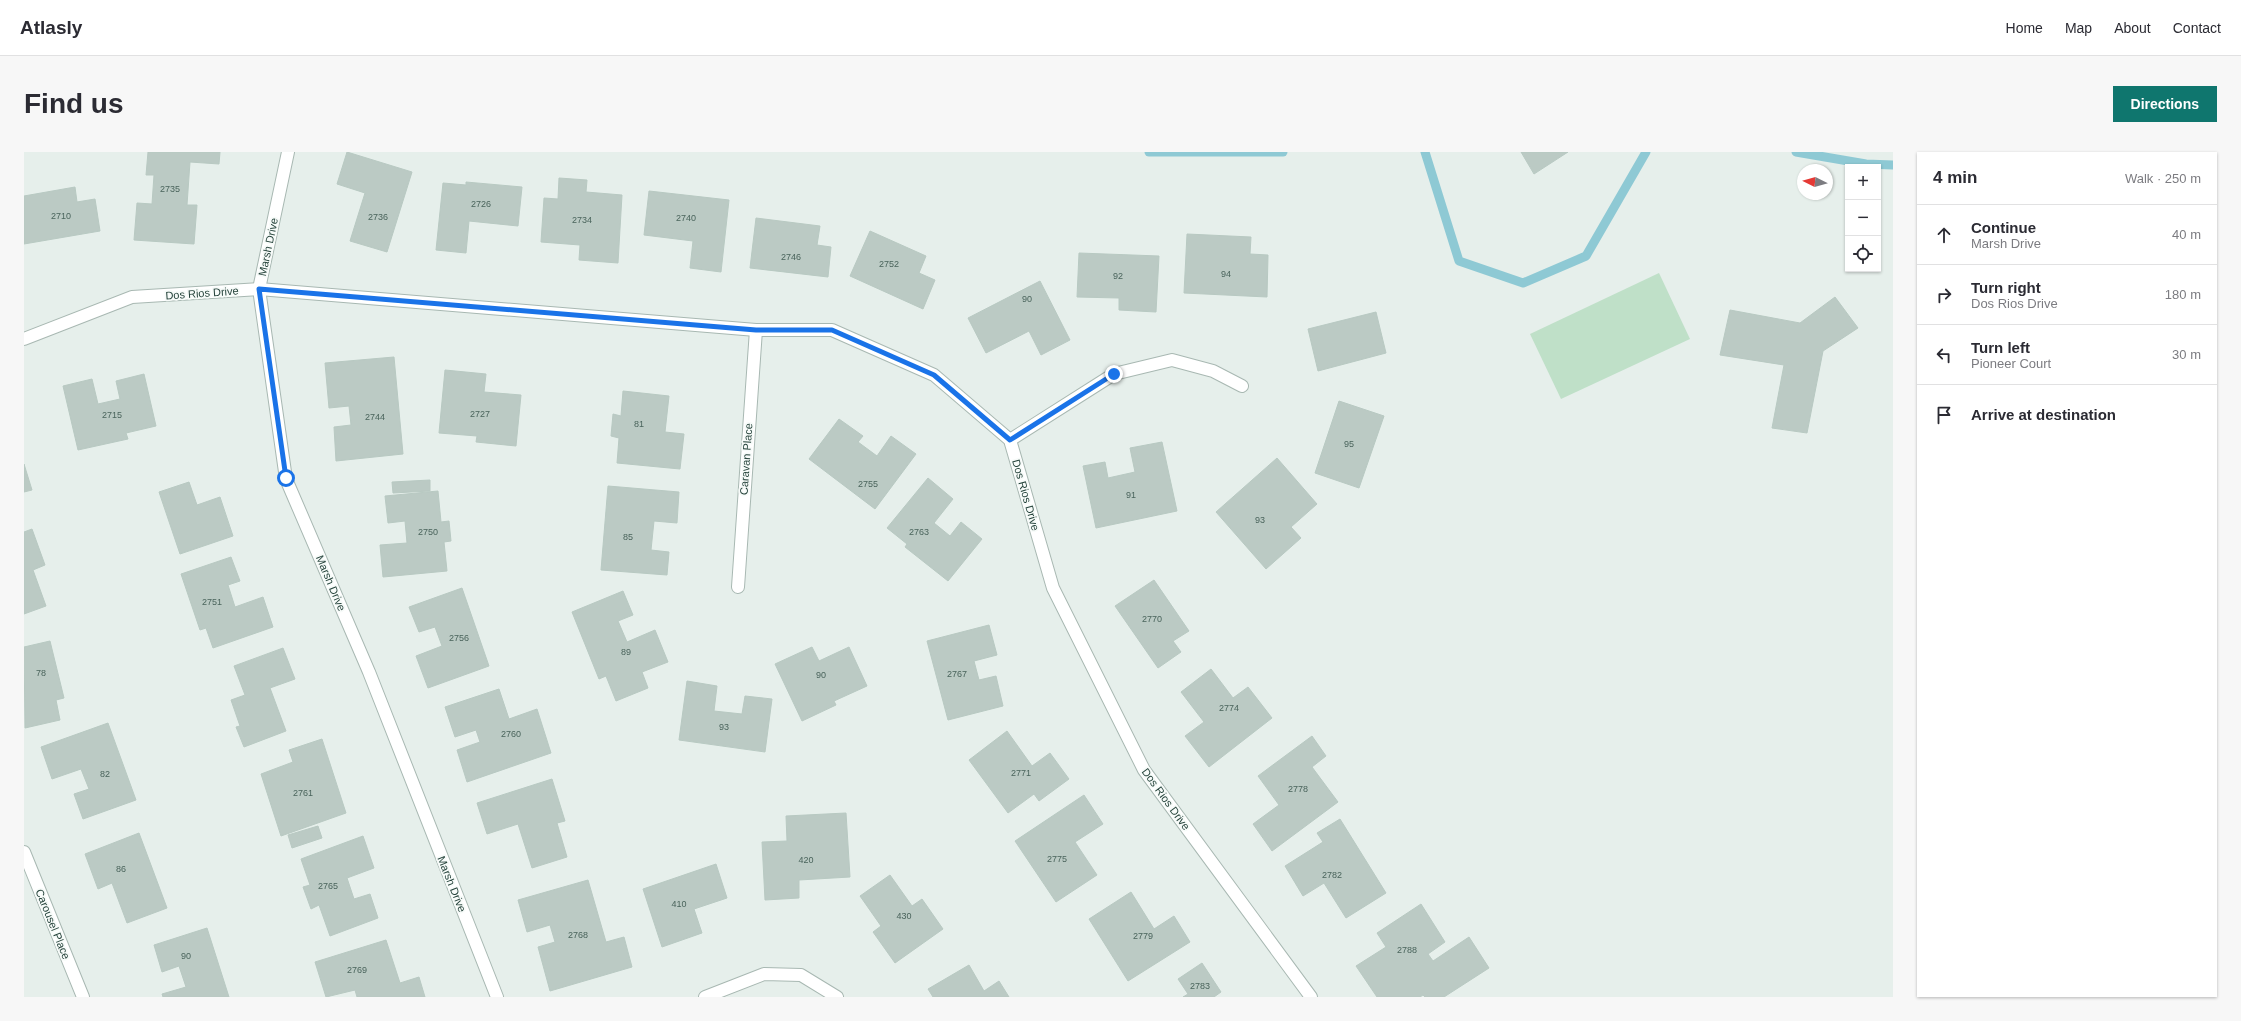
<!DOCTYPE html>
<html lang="en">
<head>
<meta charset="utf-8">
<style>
  body { margin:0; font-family:Arial,sans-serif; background:#f7f7f7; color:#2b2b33 }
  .controls { position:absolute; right:12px; top:12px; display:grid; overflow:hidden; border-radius:0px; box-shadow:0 1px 3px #0004 }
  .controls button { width:36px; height:36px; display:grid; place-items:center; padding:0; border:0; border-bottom:1px solid #e1e1e2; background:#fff; color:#2b2b33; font:20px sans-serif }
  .compass { position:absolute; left:1773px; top:12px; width:36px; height:36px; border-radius:50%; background:#fff; box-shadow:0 1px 3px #0004; rotate:275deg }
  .stop { position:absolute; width:12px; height:12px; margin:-9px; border:3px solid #1a73e8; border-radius:50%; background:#fff }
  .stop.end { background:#1a73e8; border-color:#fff; box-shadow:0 1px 4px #0008 }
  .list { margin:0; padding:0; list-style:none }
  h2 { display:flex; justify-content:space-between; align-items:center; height:52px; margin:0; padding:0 16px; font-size:17px }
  h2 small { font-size:13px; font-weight:400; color:#7c7c81 }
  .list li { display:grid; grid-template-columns:26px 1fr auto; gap:12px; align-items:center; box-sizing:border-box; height:60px; padding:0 16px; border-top:1px solid #e1e1e2 }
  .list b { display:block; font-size:15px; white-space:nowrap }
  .list p { margin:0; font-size:13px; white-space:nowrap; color:#7c7c81 }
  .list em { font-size:13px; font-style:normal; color:#7c7c81 }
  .icon { flex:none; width:22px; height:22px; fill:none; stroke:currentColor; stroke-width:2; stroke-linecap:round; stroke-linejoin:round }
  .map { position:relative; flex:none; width:1869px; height:845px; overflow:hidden; border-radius:0px }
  header { display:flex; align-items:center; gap:24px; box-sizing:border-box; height:56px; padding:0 20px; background:#fff; border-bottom:1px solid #e1e1e2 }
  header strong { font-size:19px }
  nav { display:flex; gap:22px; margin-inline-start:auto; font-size:14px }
  .intro { display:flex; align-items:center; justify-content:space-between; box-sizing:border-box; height:96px; padding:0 24px }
  h1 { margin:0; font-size:28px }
  .button { padding:10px 18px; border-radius:0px; background:#0f766e; color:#fff; font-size:14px; font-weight:700 }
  main { display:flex; gap:24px; padding:0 24px }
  aside { flex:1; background:#fff; border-radius:0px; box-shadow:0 1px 3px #0004 }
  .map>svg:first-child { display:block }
</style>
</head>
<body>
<header>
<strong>Atlasly</strong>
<nav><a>Home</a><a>Map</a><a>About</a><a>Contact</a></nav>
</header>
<div class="intro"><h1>Find us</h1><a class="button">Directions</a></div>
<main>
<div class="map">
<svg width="1869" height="845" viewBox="0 0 1869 845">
  <rect width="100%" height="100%" fill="#e6efeb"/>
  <path fill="#bfe0c8" d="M 1635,121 L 1666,187 L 1537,247 L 1506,182 Z"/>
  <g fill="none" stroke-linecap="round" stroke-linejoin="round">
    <g stroke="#8ec9d4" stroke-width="9">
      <path d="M 1125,0 L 1259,0"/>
      <path d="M 1401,0 L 1435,109 L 1499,131 L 1562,104 L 1622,0"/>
      <path d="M 1772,0 L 1842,12 L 1869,13"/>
    </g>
  </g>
  <g fill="#bbcac4" stroke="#b8c9c2">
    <path d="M 124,0 L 196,0 L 195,12 L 166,10 L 163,53 L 173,53 L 170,92 L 110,88 L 113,51 L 128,52 L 130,23 L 122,23 Z"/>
    <path d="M 323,0 L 388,20 L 363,100 L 326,89 L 341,41 L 313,32 Z"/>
    <path d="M 1497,0 L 1544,0 L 1510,22 Z"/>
    <path d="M 535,26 L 563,28 L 562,40 L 598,43 L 594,111 L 555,108 L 556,93 L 517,90 L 520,46 L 534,47 Z"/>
    <path d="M 442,30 L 498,35 L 494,74 L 445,69 L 442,101 L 412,98 L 419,31 L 442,33 Z"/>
    <path d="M 51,35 L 53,50 L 71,47 L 76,79 L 0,92 L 0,44 Z"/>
    <path d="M 625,39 L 705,48 L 697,120 L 666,116 L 669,89 L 620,83 Z"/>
    <path d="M 732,66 L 796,74 L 793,93 L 807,95 L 804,125 L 726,116 Z"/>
    <path d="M 846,79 L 902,104 L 895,121 L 911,128 L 899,157 L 826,124 Z"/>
    <path d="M 1163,82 L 1227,85 L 1226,102 L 1244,103 L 1243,145 L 1160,141 Z"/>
    <path d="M 1055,101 L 1135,104 L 1132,160 L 1095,158 L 1095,146 L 1053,145 Z"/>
    <path d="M 1016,129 L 1046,188 L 1017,203 L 1005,179 L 962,201 L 944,166 Z"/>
    <path d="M 1811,145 L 1834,176 L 1799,199 L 1783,281 L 1748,276 L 1760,213 L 1696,203 L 1706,158 L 1776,171 Z"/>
    <path d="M 1352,160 L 1362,201 L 1294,219 L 1284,177 Z"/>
    <path d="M 370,205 L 379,302 L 312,309 L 310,275 L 327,273 L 325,254 L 305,256 L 301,211 Z"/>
    <path d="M 421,218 L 462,222 L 460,240 L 497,243 L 492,294 L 452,290 L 453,284 L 415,281 Z"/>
    <path d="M 120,222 L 132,274 L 102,281 L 104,287 L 54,298 L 39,234 L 68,227 L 74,252 L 96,247 L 92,229 Z"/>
    <path d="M 599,239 L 645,244 L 641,280 L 660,282 L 656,317 L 593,311 L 595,286 L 587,284 L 589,262 L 597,264 Z"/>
    <path d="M 1315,249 L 1360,264 L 1335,336 L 1291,321 Z"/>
    <path d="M 815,267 L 839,284 L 834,290 L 853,304 L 867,284 L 892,302 L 851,357 L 785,307 Z"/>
    <path d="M 1138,290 L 1153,359 L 1072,376 L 1059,314 L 1081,310 L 1084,326 L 1111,320 L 1106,296 Z"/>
    <path d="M 1253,306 L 1293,352 L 1267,375 L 1277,386 L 1242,417 L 1192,360 Z"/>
    <path d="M 0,312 L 8,338 L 0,340 Z"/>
    <path d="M 904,326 L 929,347 L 910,371 L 926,384 L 937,370 L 958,387 L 924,429 L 881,395 L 883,392 L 863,376 Z"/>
    <path d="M 406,328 L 406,339 L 369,341 L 368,330 Z"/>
    <path d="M 165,330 L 173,353 L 196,345 L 209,384 L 156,402 L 135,340 Z"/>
    <path d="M 584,334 L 655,340 L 653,371 L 630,369 L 627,398 L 645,400 L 643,423 L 577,418 Z"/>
    <path d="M 414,339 L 417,370 L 425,369 L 427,389 L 420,390 L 423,419 L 359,425 L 356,393 L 383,391 L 381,369 L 364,371 L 361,344 Z"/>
    <path d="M 8,377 L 21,413 L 9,418 L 22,454 L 0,462 L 0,380 Z"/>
    <path d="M 207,405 L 216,429 L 204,433 L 211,455 L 239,445 L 249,475 L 189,496 L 182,476 L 176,478 L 157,422 Z"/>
    <path d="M 1130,428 L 1165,479 L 1149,489 L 1157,500 L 1134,516 L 1091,454 Z"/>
    <path d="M 438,436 L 465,514 L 404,536 L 392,504 L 418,494 L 411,475 L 395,480 L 385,455 Z"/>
    <path d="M 599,439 L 609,463 L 594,469 L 603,490 L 631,478 L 644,510 L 618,520 L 624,536 L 592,549 L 582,524 L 575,527 L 548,460 Z"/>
    <path d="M 965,473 L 973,503 L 950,509 L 955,528 L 972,524 L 979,554 L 924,568 L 903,489 Z"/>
    <path d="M 26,489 L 40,546 L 32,548 L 36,568 L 1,576 L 0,495 Z"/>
    <path d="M 788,495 L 795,509 L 825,495 L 843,534 L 810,549 L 812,553 L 778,569 L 751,512 Z"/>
    <path d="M 259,496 L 271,527 L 246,536 L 262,579 L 220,595 L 212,575 L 216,574 L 207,548 L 221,543 L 210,514 Z"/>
    <path d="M 1187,517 L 1209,546 L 1224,535 L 1248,566 L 1185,615 L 1161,584 L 1180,570 L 1157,540 Z"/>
    <path d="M 663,529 L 693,534 L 690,559 L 718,562 L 721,544 L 748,547 L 741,600 L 655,588 Z"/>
    <path d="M 475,537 L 485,567 L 513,557 L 527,601 L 443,630 L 433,598 L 456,590 L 452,578 L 431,585 L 421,555 Z"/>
    <path d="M 84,571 L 112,648 L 59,667 L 50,642 L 65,637 L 57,617 L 28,627 L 17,595 Z"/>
    <path d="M 983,579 L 1008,614 L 1026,601 L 1045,627 L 1015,649 L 1010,642 L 984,661 L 945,608 Z"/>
    <path d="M 1288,584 L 1302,604 L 1288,615 L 1314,650 L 1248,699 L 1229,672 L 1255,653 L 1234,624 Z"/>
    <path d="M 298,587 L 322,661 L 257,684 L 237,622 L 269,610 L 265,598 Z"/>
    <path d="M 528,627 L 541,669 L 533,671 L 543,705 L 508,716 L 494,672 L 463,682 L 453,651 Z"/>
    <path d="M 1060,643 L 1079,672 L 1051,690 L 1073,723 L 1032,750 L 991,689 Z"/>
    <path d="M 822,661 L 826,725 L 775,728 L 775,746 L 741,748 L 738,690 L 763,689 L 762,664 Z"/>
    <path d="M 1316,667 L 1362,741 L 1322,766 L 1300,731 L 1279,744 L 1261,714 L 1299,690 L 1293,681 Z"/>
    <path d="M 294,674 L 298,686 L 268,696 L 264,683 Z"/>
    <path d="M 115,681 L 143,756 L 103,771 L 88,731 L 74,737 L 61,702 Z"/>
    <path d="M 339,684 L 350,716 L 323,726 L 330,747 L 346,742 L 354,766 L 306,784 L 295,753 L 287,757 L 279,735 L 286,733 L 277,707 Z"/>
    <path d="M 692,712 L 703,746 L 670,757 L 678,781 L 638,795 L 619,737 Z"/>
    <path d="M 866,723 L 888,754 L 898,747 L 919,777 L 871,811 L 849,780 L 857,774 L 836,744 Z"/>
    <path d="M 564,728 L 582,790 L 600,785 L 608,815 L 526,839 L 514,795 L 531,790 L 526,773 L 503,780 L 494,748 Z"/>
    <path d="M 1107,740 L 1130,777 L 1150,764 L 1166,790 L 1104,829 L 1065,767 Z"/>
    <path d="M 1397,752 L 1421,790 L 1404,802 L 1409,809 L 1445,785 L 1465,816 L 1420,845 L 1401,845 L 1399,843 L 1396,845 L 1353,845 L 1332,814 L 1362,795 L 1353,781 Z"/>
    <path d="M 183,776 L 205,845 L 139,845 L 138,842 L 162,835 L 155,814 L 138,820 L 130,793 Z"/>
    <path d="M 362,788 L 376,831 L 395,825 L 401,845 L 333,845 L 331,838 L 302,845 L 291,810 Z"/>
    <path d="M 1178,811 L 1197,840 L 1190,845 L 1159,845 L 1164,842 L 1154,827 Z"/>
    <path d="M 945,813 L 960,839 L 975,829 L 985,845 L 909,845 L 904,837 Z"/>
  </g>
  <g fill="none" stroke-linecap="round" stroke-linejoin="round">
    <defs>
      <g id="street">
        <path d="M 264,0 L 235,137 L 262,327 L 345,520 L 473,845"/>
        <path d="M 0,187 L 108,145 L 235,137 L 732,178 L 808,178 L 910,223 L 986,288 L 1029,436 L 1120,618 L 1287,845"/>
        <path d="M 986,288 L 1090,222 L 1148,208 L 1189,219 L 1218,234"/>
        <path d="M 714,435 L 732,178"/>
        <path d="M 0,700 L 59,845"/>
        <path d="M 681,845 L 740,822 L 777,823 L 813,845"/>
      </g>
    </defs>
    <use href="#street" stroke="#a8b8b2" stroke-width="14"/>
    <use href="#street" stroke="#fff" stroke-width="12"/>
  </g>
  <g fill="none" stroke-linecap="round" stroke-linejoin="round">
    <path stroke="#1a73e8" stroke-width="5" d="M 262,326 L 235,137 L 732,178 L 808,178 L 910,223 L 986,288 L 1090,222"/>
  </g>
  <g text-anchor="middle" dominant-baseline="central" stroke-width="3.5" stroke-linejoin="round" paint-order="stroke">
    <g font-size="9" fill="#4a645c">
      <text x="146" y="37">2735</text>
      <text x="457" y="52">2726</text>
      <text x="37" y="64">2710</text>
      <text x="354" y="65">2736</text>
      <text x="662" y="66">2740</text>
      <text x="558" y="68">2734</text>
      <text x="767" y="105">2746</text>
      <text x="865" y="112">2752</text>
      <text x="1202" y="122">94</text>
      <text x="1094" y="124">92</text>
      <text x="1003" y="147">90</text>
      <text x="456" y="262">2727</text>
      <text x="88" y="263">2715</text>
      <text x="351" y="265">2744</text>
      <text x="615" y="272">81</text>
      <text x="1325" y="292">95</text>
      <text x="844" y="332">2755</text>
      <text x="1107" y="343">91</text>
      <text x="1236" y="368">93</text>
      <text x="404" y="380">2750</text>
      <text x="895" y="380">2763</text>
      <text x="604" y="385">85</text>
      <text x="188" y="450">2751</text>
      <text x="1128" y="467">2770</text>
      <text x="435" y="486">2756</text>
      <text x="602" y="500">89</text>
      <text x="17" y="521">78</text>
      <text x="933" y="522">2767</text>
      <text x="797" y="523">90</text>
      <text x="1205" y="556">2774</text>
      <text x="700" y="575">93</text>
      <text x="487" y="582">2760</text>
      <text x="997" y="621">2771</text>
      <text x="81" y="622">82</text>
      <text x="1274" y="637">2778</text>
      <text x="279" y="641">2761</text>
      <text x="1033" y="707">2775</text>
      <text x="782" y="708">420</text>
      <text x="97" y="717">86</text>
      <text x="1308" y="723">2782</text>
      <text x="304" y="734">2765</text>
      <text x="655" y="752">410</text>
      <text x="880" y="764">430</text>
      <text x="554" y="783">2768</text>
      <text x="1119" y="784">2779</text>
      <text x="1383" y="798">2788</text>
      <text x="162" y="804">90</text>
      <text x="333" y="818">2769</text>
      <text x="1176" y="834">2783</text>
    </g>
    <g font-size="11" fill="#24423a" stroke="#f7fbf9">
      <text transform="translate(244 95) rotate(-78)">Marsh Drive</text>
      <text transform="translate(178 141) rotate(-4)">Dos Rios Drive</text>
      <text transform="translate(722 307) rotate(-86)">Caravan Place</text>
      <text transform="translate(1002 343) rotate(74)">Dos Rios Drive</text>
      <text transform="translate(307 431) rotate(67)">Marsh Drive</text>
      <text transform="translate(1142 647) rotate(54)">Dos Rios Drive</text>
      <text transform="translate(428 732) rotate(68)">Marsh Drive</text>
      <text transform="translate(29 772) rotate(68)">Carousel Place</text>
    </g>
  </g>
</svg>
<div class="controls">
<button>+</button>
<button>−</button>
<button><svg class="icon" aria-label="locate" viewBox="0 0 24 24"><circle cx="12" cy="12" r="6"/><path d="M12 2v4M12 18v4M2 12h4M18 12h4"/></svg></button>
</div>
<svg class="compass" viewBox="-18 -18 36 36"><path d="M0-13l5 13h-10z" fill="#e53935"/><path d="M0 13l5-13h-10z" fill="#7c7c81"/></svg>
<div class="stop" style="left:262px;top:326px"></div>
<div class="stop end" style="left:1090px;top:222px"></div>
</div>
<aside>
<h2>4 min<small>Walk · 250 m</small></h2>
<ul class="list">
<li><svg class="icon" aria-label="ahead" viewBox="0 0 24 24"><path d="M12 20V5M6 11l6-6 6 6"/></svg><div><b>Continue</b><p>Marsh Drive</p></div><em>40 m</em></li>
<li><svg class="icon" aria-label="right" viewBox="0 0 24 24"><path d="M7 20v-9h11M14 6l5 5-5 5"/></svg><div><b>Turn right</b><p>Dos Rios Drive</p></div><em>180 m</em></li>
<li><svg class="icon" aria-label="left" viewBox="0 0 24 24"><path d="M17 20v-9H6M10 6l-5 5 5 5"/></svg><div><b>Turn left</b><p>Pioneer Court</p></div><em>30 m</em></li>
<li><svg class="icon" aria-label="arrive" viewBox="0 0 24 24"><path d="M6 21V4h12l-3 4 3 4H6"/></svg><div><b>Arrive at destination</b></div></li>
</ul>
</aside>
</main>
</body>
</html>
